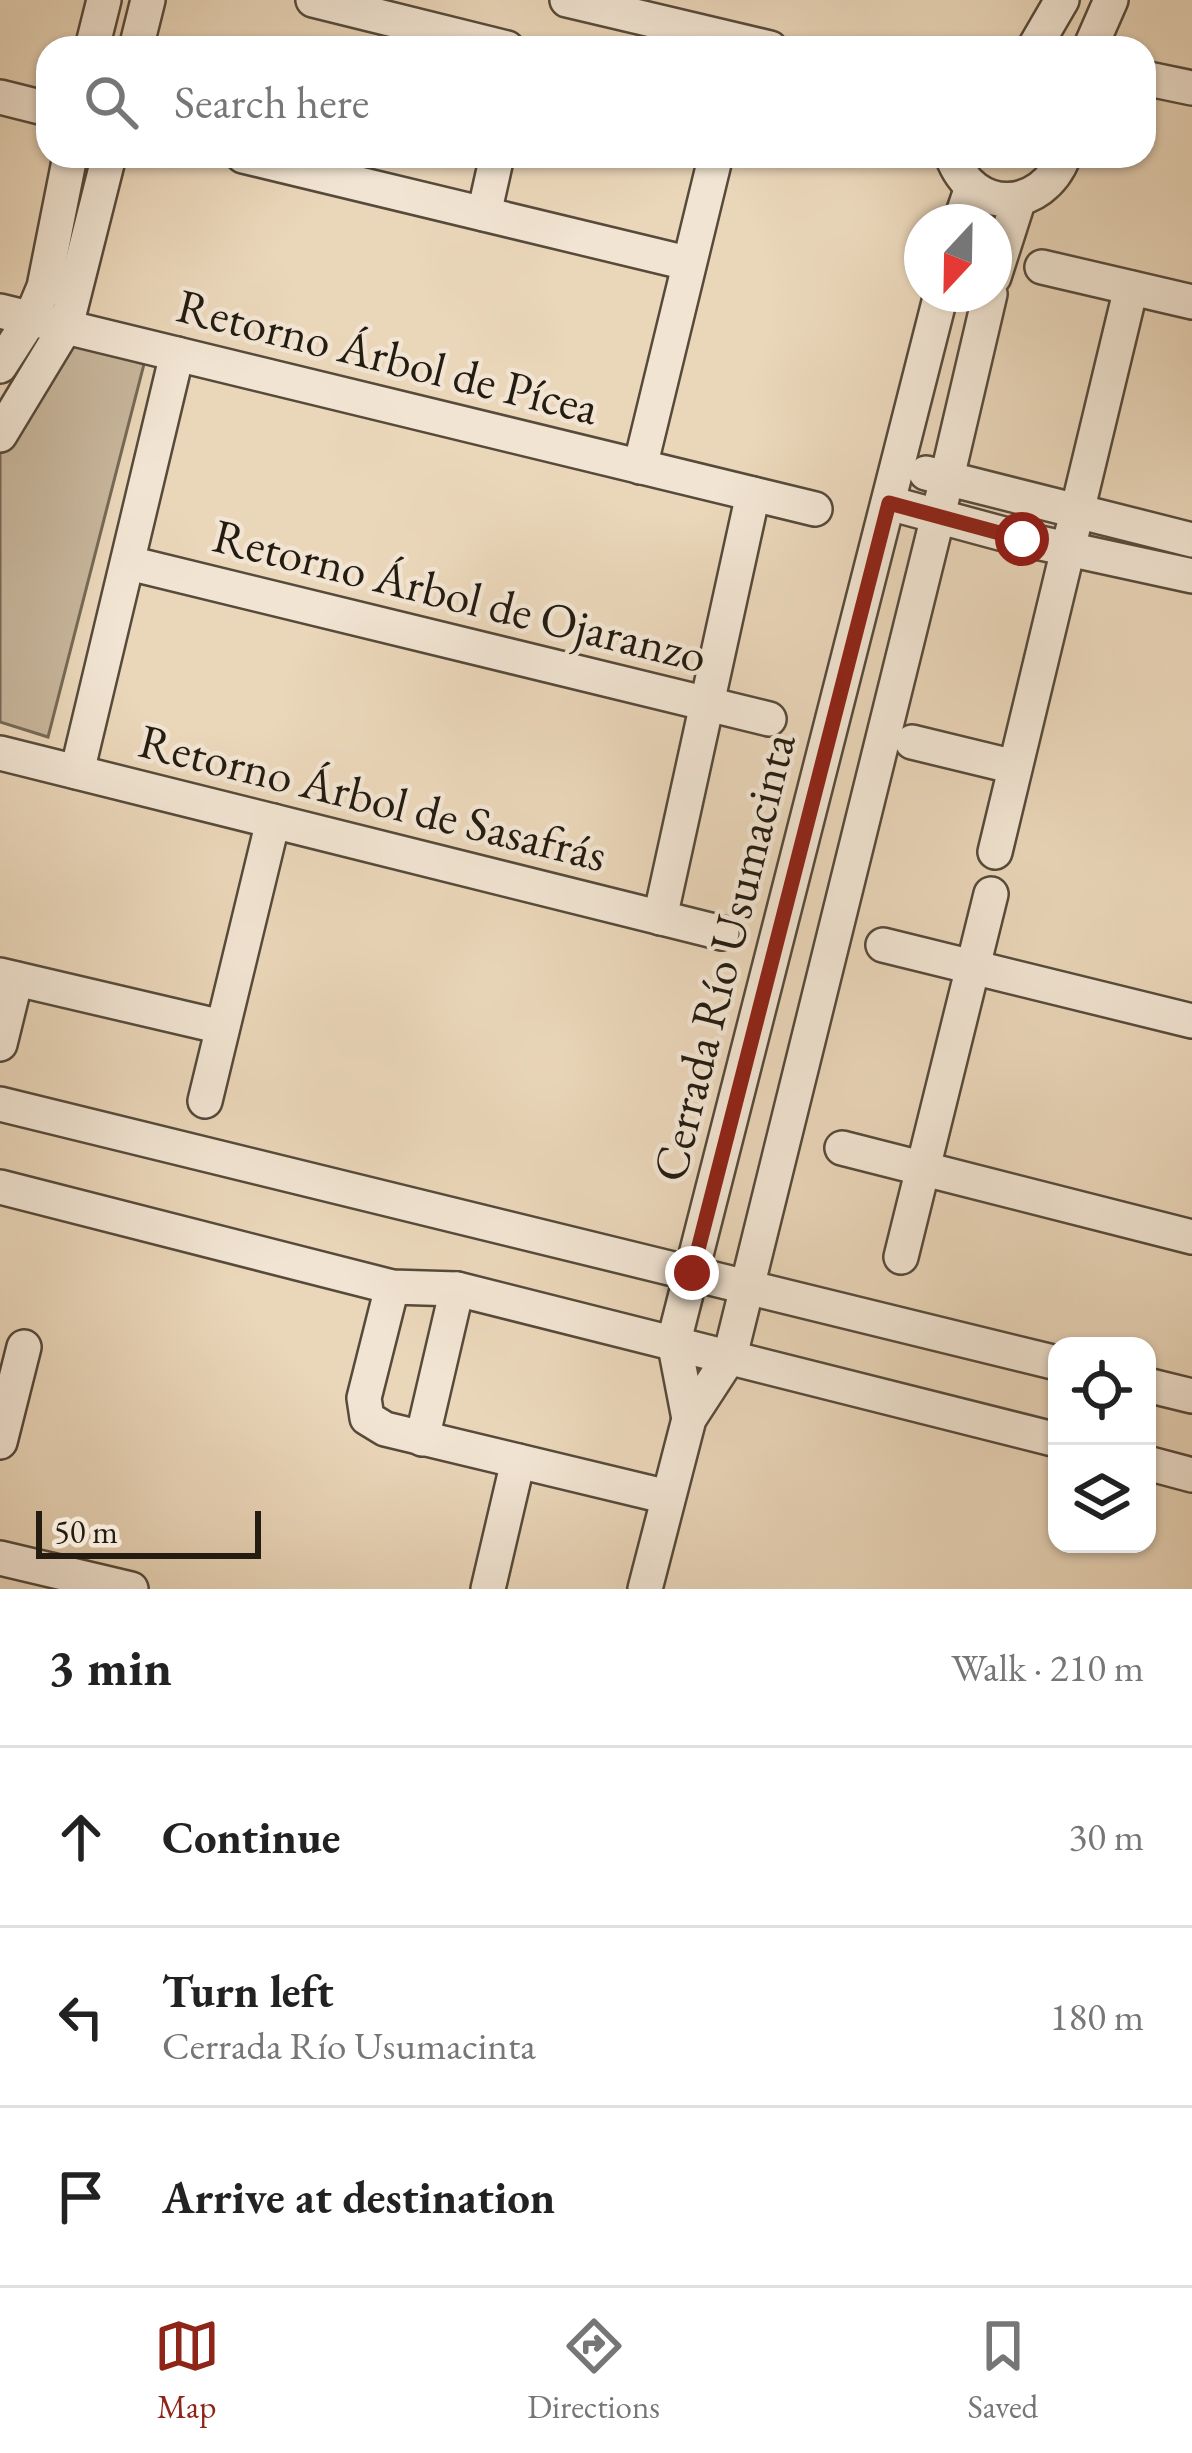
<!DOCTYPE html>
<html lang="en">
<head>
<meta charset="utf-8">
<style>
  body { margin:0; font-family:"EB Garamond",serif; background:#f2f2f2; color:#222 }
  .controls { position:absolute; right:36px; bottom:36px; display:grid; overflow:hidden; border-radius:24px; box-shadow:0 3px 9px #0004 }
  .controls button { width:108px; height:108px; display:grid; place-items:center; padding:0; border:0; border-bottom:3px solid #e0e0e0; background:#fff; color:#222; font:60px sans-serif }
  .compass { position:absolute; left:904px; top:204px; width:108px; height:108px; border-radius:50%; background:#fff; box-shadow:0 3px 9px #0004; rotate:202deg }
  .scale { position:absolute; left:36px; bottom:30px; width:225px; box-sizing:border-box; padding-left:12px; border:6px solid #241c11; border-top:0; font-size:33px; line-height:42px; white-space:nowrap; color:#241c11; -webkit-text-stroke:9px #f1e4d2; paint-order:stroke }
  .stop { position:absolute; width:36px; height:36px; margin:-27px; border:9px solid #8f2418; border-radius:50%; background:#fff }
  .stop.end { background:#8f2418; border-color:#fff; box-shadow:0 3px 12px #0008 }
  .list { margin:0; padding:0; list-style:none }
  h2 { display:flex; justify-content:space-between; align-items:center; height:156px; margin:0; padding:0 48px; font-size:51px }
  h2 small { font-size:39px; font-weight:400; color:#767676 }
  .list li { display:grid; grid-template-columns:78px 1fr auto; gap:36px; align-items:center; box-sizing:border-box; height:180px; padding:0 48px; border-top:3px solid #e0e0e0 }
  .list b { display:block; font-size:45px; white-space:nowrap }
  .list p { margin:0; font-size:39px; white-space:nowrap; color:#767676 }
  .list em { font-size:39px; font-style:normal; color:#767676 }
  .icon { flex:none; width:66px; height:66px; fill:none; stroke:currentColor; stroke-width:2; stroke-linecap:round; stroke-linejoin:round }
  .map { position:relative; flex:none; width:1192px; height:1589px; overflow:hidden }
  .search { position:absolute; background:#fff; box-shadow:0 3px 9px #0004; left:36px; right:36px; top:36px; height:132px; display:flex; align-items:center; gap:30px; box-sizing:border-box; padding:0 42px; border-radius:36px; color:#767676; font-size:45px }
  .sheet { height:696px; background:#fff }
  nav { display:flex; justify-content:space-around; align-items:center; box-sizing:border-box; height:168px; border-top:3px solid #e0e0e0; background:#fff; font-size:33px; color:#767676 }
  nav a { display:grid; justify-items:center; gap:6px }
  nav .on { color:#8f2418 }
  .map>svg:first-child { display:block }
</style>
</head>
<body>
<div class="map">
<svg width="1192" height="1589" viewBox="0 0 1192 1589">
  <rect width="100%" height="100%" fill="#ead6b9"/>
  <filter id="stains"><feTurbulence type="fractalNoise" baseFrequency=".00167" numOctaves="4"/><feColorMatrix values="0 0 0 0 .2 0 0 0 0 .09 0 0 0 0 .02 0 0 0 .5 -.17"/></filter>
  <radialGradient id="worn" r=".72"><stop offset=".6" stop-color="#630" stop-opacity="0"/><stop offset="1" stop-color="#630" stop-opacity=".3"/></radialGradient>
  <path fill="#c8b69c" stroke="#766956" stroke-width="3" d="M 63,340 L 144,364 L 48,737 L 0,722 L 0,446 Z"/>
  <g fill="none" stroke-linecap="round" stroke-linejoin="round">
    <defs>
      <g id="minor">
        <path d="M 313,0 L 507,48"/>
        <path d="M 567,0 L 770,48"/>
        <path d="M 92,48 L 104,0"/>
        <path d="M 136,48 L 148,0"/>
        <path d="M 1034,48 L 1062,0"/>
        <path d="M 1090,48 L 1111,0"/>
        <path d="M 1144,78 L 1192,88"/>
        <path d="M 0,97 L 48,109"/>
        <path d="M 243,156 L 687,263"/>
        <path d="M 952,156 C 973,215 1042,213 1064,156"/>
        <path d="M 484,214 L 497,156"/>
        <path d="M 960,222 L 972,187"/>
        <path d="M 1042,267 L 1192,302"/>
        <path d="M 994,277 L 1019,199"/>
        <path d="M 0,311 L 815,509"/>
        <path d="M 0,366 L 31,318 L 44,287 L 70,156"/>
        <path d="M 0,435 L 66,326 L 109,156"/>
        <path d="M 640,467 L 715,159"/>
        <path d="M 926,473 L 1192,540"/>
        <path d="M 889,503 L 1022,539 L 1192,576"/>
        <path d="M 129,563 L 769,719"/>
        <path d="M 912,742 L 1015,767"/>
        <path d="M 0,753 L 722,933"/>
        <path d="M 77,772 L 177,354"/>
        <path d="M 995,852 L 1131,288"/>
        <path d="M 660,918 L 753,494"/>
        <path d="M 883,945 L 1192,1021"/>
        <path d="M 0,975 L 222,1027"/>
        <path d="M 0,1044 L 16,979"/>
        <path d="M 205,1101 L 273,821"/>
        <path d="M 0,1104 L 1057,1363"/>
        <path d="M 842,1148 L 1192,1237"/>
        <path d="M 0,1187 L 392,1287 L 457,1289 L 1057,1440"/>
        <path d="M 901,1257 L 991,894"/>
        <path d="M 392,1287 L 364,1398 L 367,1418 L 385,1429 L 668,1497"/>
        <path d="M 1147,1385 L 1192,1396"/>
        <path d="M 689,1419 L 674,1341 L 941,294"/>
        <path d="M 422,1439 L 457,1289"/>
        <path d="M 0,1442 L 24,1347"/>
        <path d="M 1147,1463 L 1192,1475"/>
        <path d="M 0,1558 L 131,1589"/>
        <path d="M 488,1589 L 518,1461"/>
        <path d="M 645,1589 L 689,1419 L 730,1356 L 938,516 L 990,294"/>
      </g>
    </defs>
    <use href="#minor" stroke="#564a3b" stroke-width="38"/>
    <use href="#minor" stroke="#f1e4d2" stroke-width="33"/>
  </g>
  <g fill="none" stroke-linecap="round" stroke-linejoin="round">
    <path stroke="#8f2418" stroke-width="15" d="M 692,1273 L 889,503 L 1022,539"/>
  </g>
  <g text-anchor="middle" dominant-baseline="central" stroke-width="9" stroke-linejoin="round" paint-order="stroke">
    <g font-size="48" fill="#241c11" stroke="#f1e4d2">
      <text transform="translate(388 356) rotate(14)">Retorno Árbol de Pícea</text>
      <text transform="translate(460 595) rotate(14)">Retorno Árbol de Ojaranzo</text>
      <text transform="translate(373 797) rotate(14)">Retorno Árbol de Sasafrás</text>
      <text transform="translate(723 957) rotate(-76)">Cerrada Río Usumacinta</text>
    </g>
  </g>
  <rect width="100%" height="100%" filter="url(#stains)"/>
  <rect width="100%" height="100%" fill="url(#worn)"/>
</svg>
<div class="controls">
<button><svg class="icon" aria-label="locate" viewBox="0 0 24 24"><circle cx="12" cy="12" r="6"/><path d="M12 2v4M12 18v4M2 12h4M18 12h4"/></svg></button>
<button><svg class="icon" aria-label="layers" viewBox="0 0 24 24"><path d="M12 4l9 5-9 5-9-5zM3 14l9 5 9-5"/></svg></button>
</div>
<svg class="compass" viewBox="-18 -18 36 36"><path d="M0-13l5 13h-10z" fill="#e53935"/><path d="M0 13l5-13h-10z" fill="#767676"/></svg>
<div class="scale">50 m</div>
<div class="stop" style="left:1022px;top:539px"></div>
<div class="stop end" style="left:692px;top:1273px"></div>
<div class="search"><svg class="icon" aria-label="search" viewBox="0 0 24 24"><circle cx="10" cy="10" r="6"/><path d="M15 15l6 6"/></svg>Search here</div>
</div>
<section class="sheet">
<h2>3 min<small>Walk · 210 m</small></h2>
<ul class="list">
<li><svg class="icon" aria-label="ahead" viewBox="0 0 24 24"><path d="M12 20V5M6 11l6-6 6 6"/></svg><div><b>Continue</b></div><em>30 m</em></li>
<li><svg class="icon" aria-label="left" viewBox="0 0 24 24"><path d="M17 20v-9H6M10 6l-5 5 5 5"/></svg><div><b>Turn left</b><p>Cerrada Río Usumacinta</p></div><em>180 m</em></li>
<li><svg class="icon" aria-label="arrive" viewBox="0 0 24 24"><path d="M6 21V4h12l-3 4 3 4H6"/></svg><div><b>Arrive at destination</b></div></li>
</ul>
</section>
<nav>
<a class="on"><svg class="icon" aria-label="map" viewBox="0 0 24 24"><path d="M3 6l6-2 6 2 6-2v14l-6 2-6-2-6 2zM9 4v14M15 6v14"/></svg>Map</a>
<a><svg class="icon" aria-label="directions" viewBox="0 0 24 24"><path d="M12 3l9 9-9 9-9-9zM9 14v-3h6M13 9l2 2-2 2"/></svg>Directions</a>
<a><svg class="icon" aria-label="saved" viewBox="0 0 24 24"><path d="M7 4h10v16l-5-4-5 4z"/></svg>Saved</a>
</nav>
</body>
</html>
